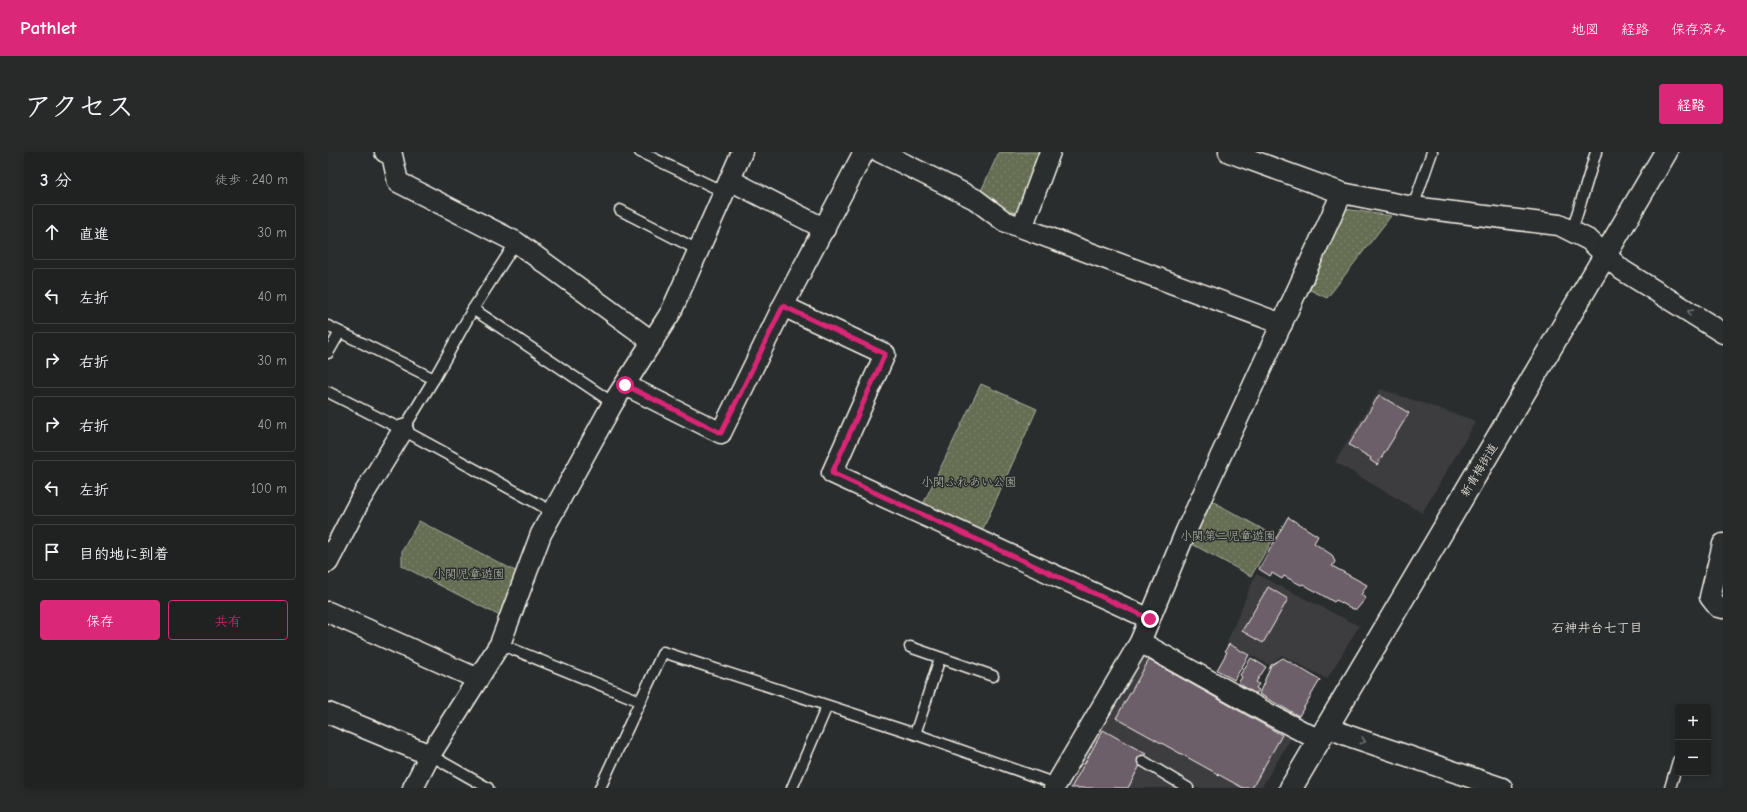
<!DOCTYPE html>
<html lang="ja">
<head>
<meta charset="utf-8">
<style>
  body { margin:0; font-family:"Comic Neue","Klee One",sans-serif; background:#282a2a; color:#f1f3f6 }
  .controls { position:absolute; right:12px; bottom:12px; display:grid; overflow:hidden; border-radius:4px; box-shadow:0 2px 6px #0003 }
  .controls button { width:36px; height:36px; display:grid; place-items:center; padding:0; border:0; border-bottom:1px solid #3d3f40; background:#202222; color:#f1f3f6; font:20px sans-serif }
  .stop { position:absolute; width:12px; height:12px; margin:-9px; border:3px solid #db2777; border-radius:50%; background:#fff }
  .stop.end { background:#db2777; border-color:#fff; box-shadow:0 1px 4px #0008 }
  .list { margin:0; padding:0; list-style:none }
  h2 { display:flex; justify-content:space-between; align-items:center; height:52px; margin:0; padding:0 16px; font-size:17px }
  h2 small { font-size:13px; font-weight:400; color:#a2a4a5 }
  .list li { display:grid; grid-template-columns:26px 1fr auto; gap:12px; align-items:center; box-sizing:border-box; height:56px; margin:0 8px 8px; padding:0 8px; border:1px solid #3d3f40; border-radius:4px }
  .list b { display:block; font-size:15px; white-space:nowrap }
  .list em { font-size:13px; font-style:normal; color:#a2a4a5 }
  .actions { display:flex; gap:8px; padding:12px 16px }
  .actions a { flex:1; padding:9px 0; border:1px solid #db2777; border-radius:4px; text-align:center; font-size:14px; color:#db2777 }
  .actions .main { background:#db2777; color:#fff }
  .icon { flex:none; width:22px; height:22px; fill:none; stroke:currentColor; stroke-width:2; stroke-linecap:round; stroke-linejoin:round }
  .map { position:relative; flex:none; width:1395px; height:636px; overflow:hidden; border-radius:4px }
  header { display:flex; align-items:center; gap:24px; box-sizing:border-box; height:56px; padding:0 20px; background:#db2777; color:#fff }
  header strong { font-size:19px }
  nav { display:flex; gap:22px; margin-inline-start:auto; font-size:14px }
  .intro { display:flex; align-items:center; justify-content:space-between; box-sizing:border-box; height:96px; padding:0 24px }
  h1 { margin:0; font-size:28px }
  .button { padding:10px 18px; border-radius:4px; background:#db2777; color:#fff; font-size:14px; font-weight:700 }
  main { display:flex; gap:24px; padding:0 24px }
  aside { flex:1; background:#202222; border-radius:4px; box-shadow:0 2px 6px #0003 }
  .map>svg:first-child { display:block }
</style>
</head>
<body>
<header>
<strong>Pathlet</strong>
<nav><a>地図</a><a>経路</a><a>保存済み</a></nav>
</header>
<div class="intro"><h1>アクセス</h1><a class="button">経路</a></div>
<main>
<aside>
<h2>3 分<small>徒歩 · 240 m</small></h2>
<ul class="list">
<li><svg class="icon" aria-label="ahead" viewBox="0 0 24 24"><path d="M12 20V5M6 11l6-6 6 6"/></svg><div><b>直進</b></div><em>30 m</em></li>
<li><svg class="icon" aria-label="left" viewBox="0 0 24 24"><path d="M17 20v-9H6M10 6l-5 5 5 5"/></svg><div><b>左折</b></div><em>40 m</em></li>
<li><svg class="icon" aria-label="right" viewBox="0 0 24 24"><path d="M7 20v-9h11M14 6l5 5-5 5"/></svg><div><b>右折</b></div><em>30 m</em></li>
<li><svg class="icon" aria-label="right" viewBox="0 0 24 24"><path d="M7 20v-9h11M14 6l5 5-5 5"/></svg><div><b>右折</b></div><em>40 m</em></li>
<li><svg class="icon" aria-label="left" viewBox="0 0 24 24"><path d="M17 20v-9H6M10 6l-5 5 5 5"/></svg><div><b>左折</b></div><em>100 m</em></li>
<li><svg class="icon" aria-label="arrive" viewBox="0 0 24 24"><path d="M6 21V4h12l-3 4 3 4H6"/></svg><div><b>目的地に到着</b></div></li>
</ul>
<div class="actions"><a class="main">保存</a><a>共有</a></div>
</aside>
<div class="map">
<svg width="1395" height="636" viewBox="0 0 1395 636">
  <defs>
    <pattern id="grass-dots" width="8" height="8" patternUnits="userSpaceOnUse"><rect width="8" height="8" fill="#656d53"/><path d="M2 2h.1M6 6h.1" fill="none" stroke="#7c826c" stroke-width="1.8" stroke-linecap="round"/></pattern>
  </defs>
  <rect width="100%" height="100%" fill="#2a2d2e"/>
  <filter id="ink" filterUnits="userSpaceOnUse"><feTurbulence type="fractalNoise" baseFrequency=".025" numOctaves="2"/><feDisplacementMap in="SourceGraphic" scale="8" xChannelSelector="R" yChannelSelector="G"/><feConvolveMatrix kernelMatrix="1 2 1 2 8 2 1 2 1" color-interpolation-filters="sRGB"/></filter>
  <g filter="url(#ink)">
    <g fill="#3e3c40">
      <path d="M 1052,237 L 1148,269 L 1094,361 L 1007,310 Z"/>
      <path d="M 928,422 L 1031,474 L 999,527 L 954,503 L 941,513 L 899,490 Z"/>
      <path d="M 822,504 L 960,579 L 963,586 L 933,636 L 735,636 L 811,507 Z"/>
    </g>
    <g fill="url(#grass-dots)" stroke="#acaf9e">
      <path d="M 671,0 L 715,0 L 693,59 L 681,61 L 652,41 Z"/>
      <path d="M 1017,57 L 1063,64 L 999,146 L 982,138 Z"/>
      <path d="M 653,232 L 709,257 L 654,379 L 595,352 Z"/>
      <path d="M 884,349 L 947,384 L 923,424 L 864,392 Z"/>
      <path d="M 91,369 L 191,421 L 172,464 L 74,414 L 74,399 Z"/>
    </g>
    <g fill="#6c5e6b" stroke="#f4f1e8">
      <path d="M 1051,243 L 1081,261 L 1049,313 L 1042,308 L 1043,306 L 1021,293 Z"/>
      <path d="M 960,365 L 990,384 L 986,391 L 1004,403 L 1007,410 L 1004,414 L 1039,433 L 1033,443 L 1038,446 L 1029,457 L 1025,457 L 1008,448 L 1006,450 L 975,432 L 973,433 L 956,424 L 954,427 L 944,421 L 942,424 L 931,417 Z"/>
      <path d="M 940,435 L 960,447 L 935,491 L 914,479 Z"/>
      <path d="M 901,492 L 921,503 L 906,528 L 889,518 L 899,500 L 897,499 Z"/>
      <path d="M 923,506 L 938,515 L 928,530 L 931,532 L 928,536 L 931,538 L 928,542 L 910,531 L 914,525 L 912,523 Z"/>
      <path d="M 955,506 L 992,528 L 971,564 L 931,542 L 943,513 Z"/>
      <path d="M 821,508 L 954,583 L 924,636 L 915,636 L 788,566 Z"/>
      <path d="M 775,578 L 818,602 L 800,636 L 743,636 Z"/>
    </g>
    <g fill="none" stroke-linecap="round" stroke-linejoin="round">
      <defs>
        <g id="service">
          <path d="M 312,0 L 396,40"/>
          <path d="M 1085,55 L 1104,0"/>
          <path d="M 292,58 L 370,98"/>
          <path d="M 1244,79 L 1268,0"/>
          <path d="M 145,157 L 285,251"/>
          <path d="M 0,174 L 106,227"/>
          <path d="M 0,201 L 12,180"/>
          <path d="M 0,240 L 75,278 L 225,360"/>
          <path d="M 75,278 L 106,227 L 145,157 L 188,90"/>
          <path d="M 172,492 L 312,549"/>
          <path d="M 582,495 L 665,524"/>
          <path d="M 587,582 L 612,506"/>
          <path d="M 102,603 L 160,636"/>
          <path d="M 815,609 L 860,636"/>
          <path d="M 272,636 L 335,500 L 587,582 L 728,632"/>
          <path d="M 464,636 L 499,554"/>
          <path d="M 1342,636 L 1350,609"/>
        </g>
        <g id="minor">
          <path d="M 57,0 L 64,3 L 70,30 L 188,90 L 325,190"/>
          <path d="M 536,0 L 455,154 L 557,202 L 504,321 L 822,467"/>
          <path d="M 552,0 L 647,47 L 676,69 L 954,172"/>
          <path d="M 901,0 L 1014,41 L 1085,55 L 1231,73 L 1261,88 L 1294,118 L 1395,181"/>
          <path d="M 402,28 L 497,77"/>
          <path d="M 694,76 L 722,0"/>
          <path d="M 297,233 L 393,281 L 455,154"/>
          <path d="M 1395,392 L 1382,445 L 1390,455 L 1395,456"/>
          <path d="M 0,410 L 32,348 L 75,278"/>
          <path d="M 0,460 L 150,527"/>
          <path d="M 812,490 L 941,562 L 991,588"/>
          <path d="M 0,561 L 102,603"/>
          <path d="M 999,575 L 1021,584 L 1174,636"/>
          <path d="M 85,636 L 102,603 L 172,492 L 213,382 L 285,251 L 343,160 L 414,0"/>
          <path d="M 726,636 L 812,490 L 858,379 L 1014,41"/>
        </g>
        <path id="secondary" d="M 963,636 L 1338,0"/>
      </defs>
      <use href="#service" stroke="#f4f1e8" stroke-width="13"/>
      <use href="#minor" stroke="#f4f1e8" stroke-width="23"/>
      <use href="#secondary" stroke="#f4f1e8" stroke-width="25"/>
      <use href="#service" stroke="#2a2d2e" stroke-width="10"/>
      <use href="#minor" stroke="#2a2d2e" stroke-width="20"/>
      <use href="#secondary" stroke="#2a2d2e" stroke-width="22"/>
    </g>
    <defs><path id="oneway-chevron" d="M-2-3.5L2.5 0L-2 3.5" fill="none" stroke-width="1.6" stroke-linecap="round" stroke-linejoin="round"/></defs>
    <g stroke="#71726f">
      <use href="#oneway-chevron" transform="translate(1362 160) rotate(-148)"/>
      <use href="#oneway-chevron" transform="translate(1035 589) rotate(19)"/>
    </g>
  </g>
  <g fill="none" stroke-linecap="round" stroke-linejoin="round" filter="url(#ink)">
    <path stroke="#db2777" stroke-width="5" d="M 297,233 L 393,281 L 455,154 L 557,202 L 504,321 L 822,467"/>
  </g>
  <g text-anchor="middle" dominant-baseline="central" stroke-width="3" stroke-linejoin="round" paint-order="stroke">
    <g font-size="12" fill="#f4f1e8" stroke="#2a2d2e">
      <text transform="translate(1151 318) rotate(-59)">新青梅街道</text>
    </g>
    <g font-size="12" fill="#b4b6a5" stroke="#2a2d2e">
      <text x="641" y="330">小関ふれあい公園</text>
      <text x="900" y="384">小関第二児童遊園</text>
      <text x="141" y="422">小関児童遊園</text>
    </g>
    <g font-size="13" fill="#f4f1e8" stroke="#2a2d2e">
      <text x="1269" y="475">石神井台七丁目</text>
    </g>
  </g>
</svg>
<div class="controls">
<button>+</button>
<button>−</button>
</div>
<div class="stop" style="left:297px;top:233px"></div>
<div class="stop end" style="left:822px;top:467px"></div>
</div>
</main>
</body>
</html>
